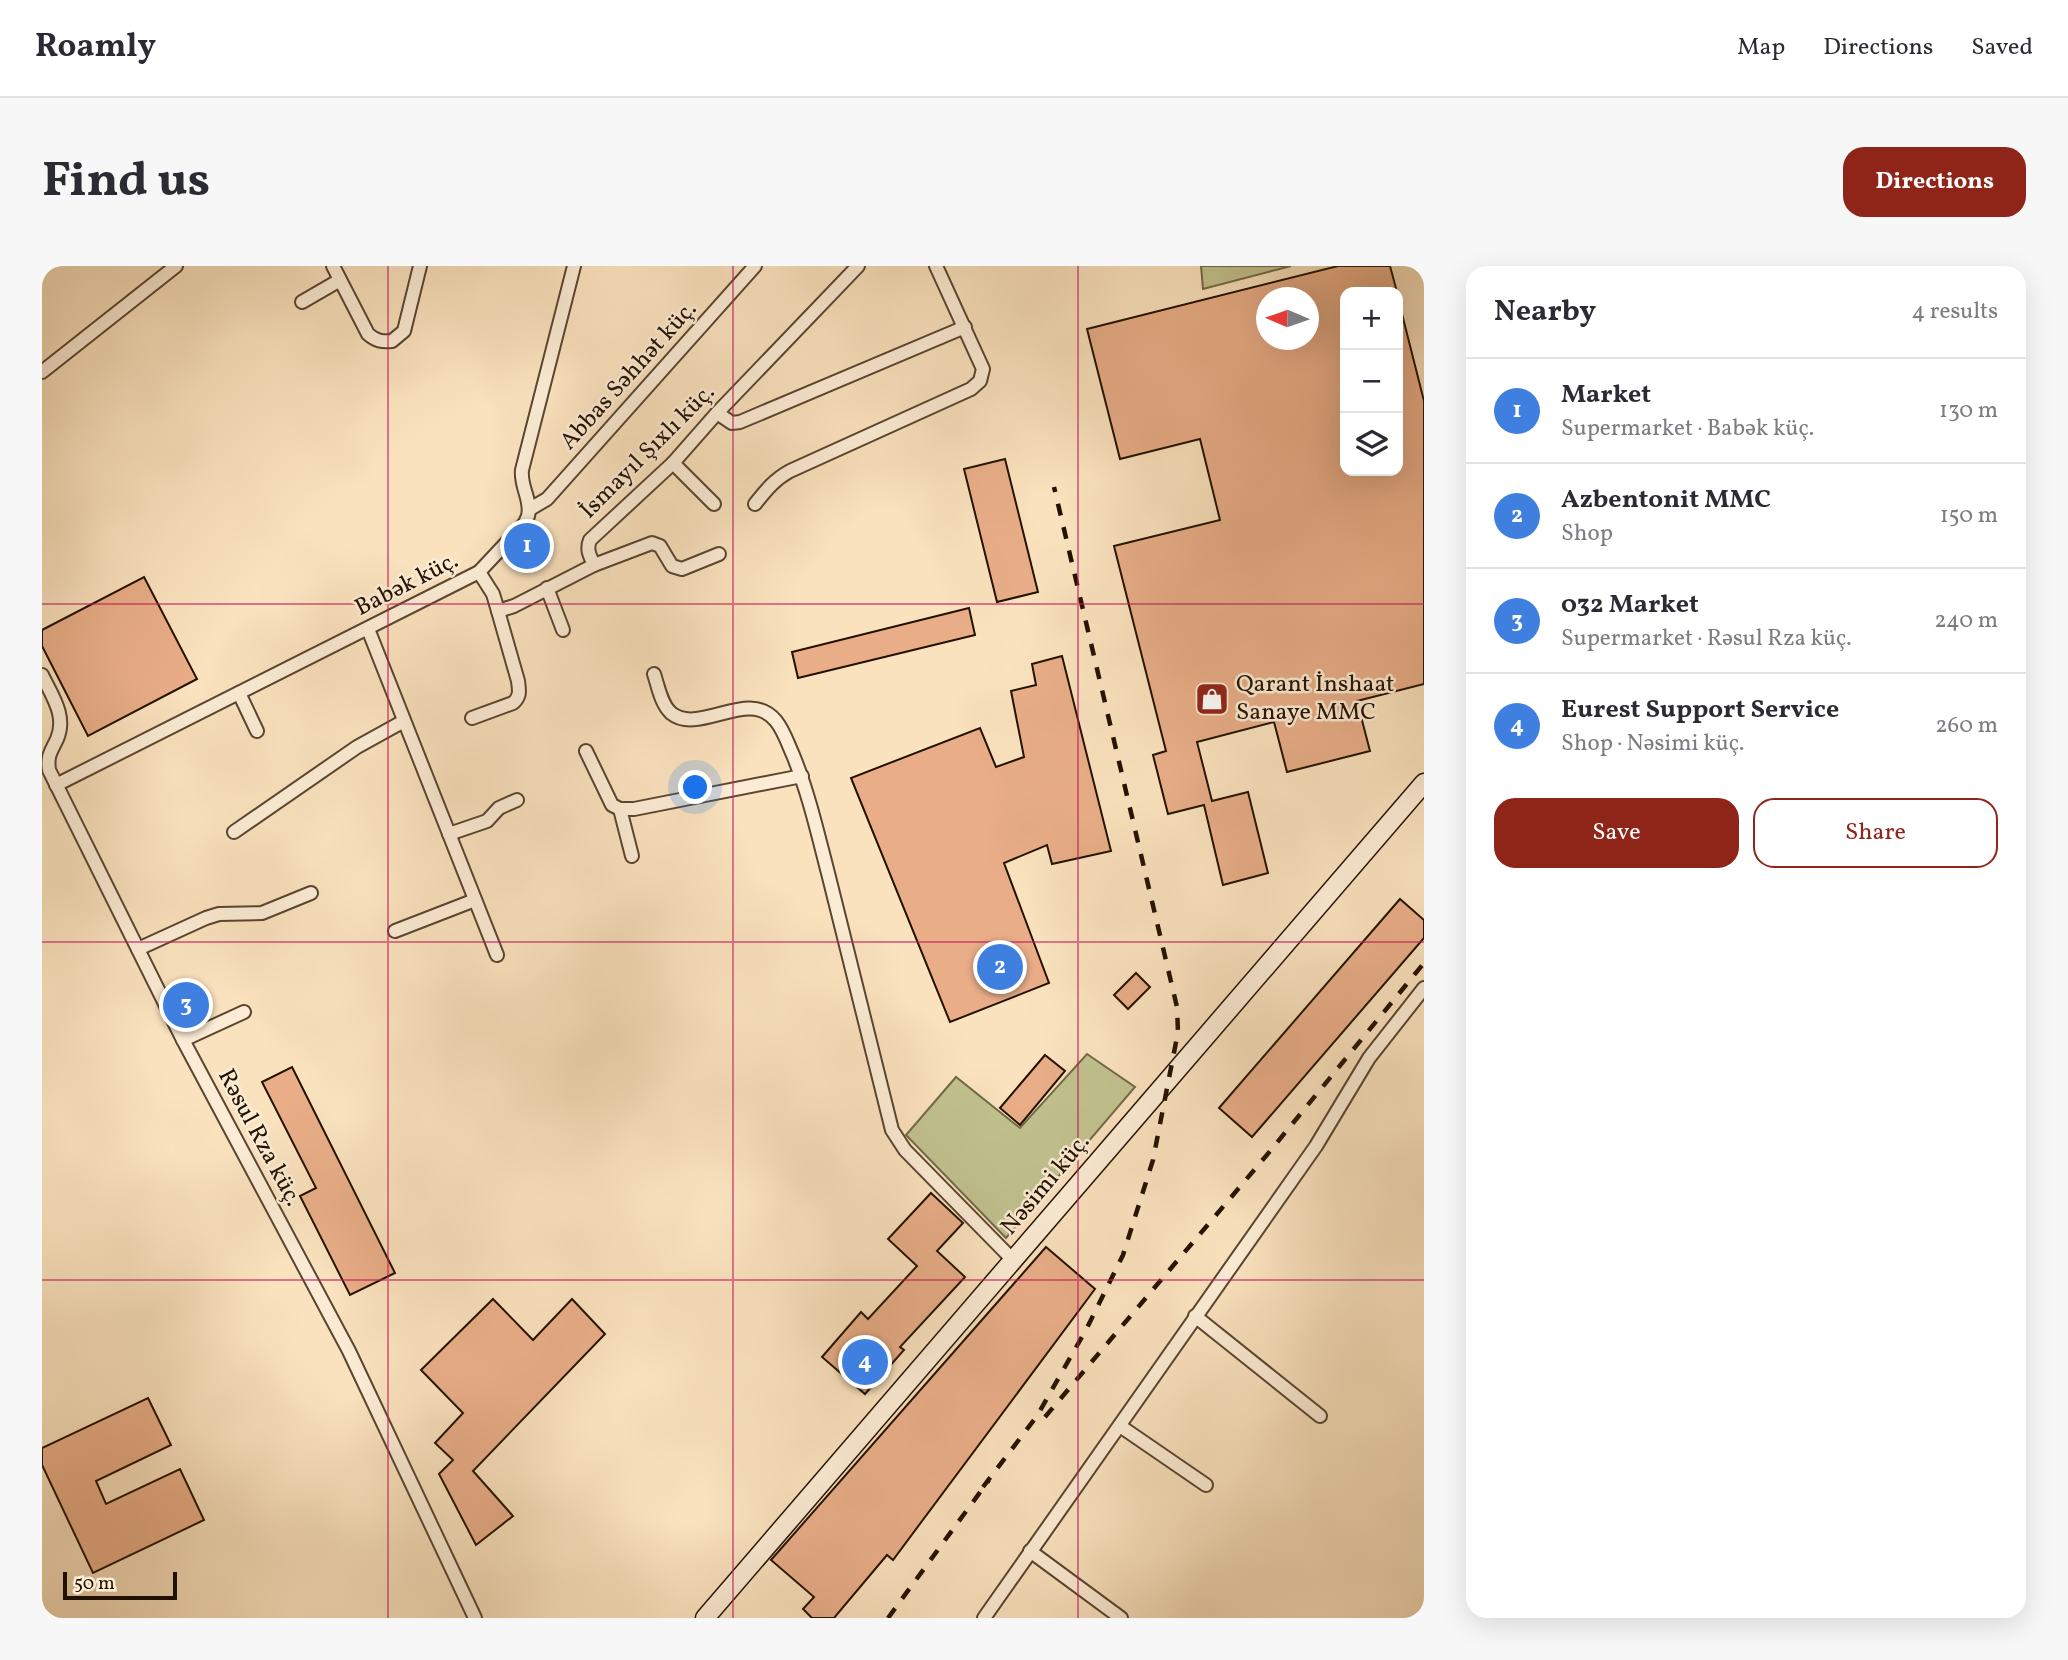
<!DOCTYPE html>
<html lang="en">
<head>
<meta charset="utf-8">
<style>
  body { margin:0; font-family:Vollkorn,serif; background:#f7f7f7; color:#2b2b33 }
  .controls { position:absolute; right:21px; top:21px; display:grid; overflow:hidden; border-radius:14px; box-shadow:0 7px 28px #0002 }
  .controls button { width:63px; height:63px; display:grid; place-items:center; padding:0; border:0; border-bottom:2px solid #e1e1e2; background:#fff; color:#2b2b33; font:35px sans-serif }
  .compass { position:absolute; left:1214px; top:21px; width:63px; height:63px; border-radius:50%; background:#fff; box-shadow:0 7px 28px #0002; rotate:272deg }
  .scale { position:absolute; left:21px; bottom:18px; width:114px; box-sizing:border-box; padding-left:7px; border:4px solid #231100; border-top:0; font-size:19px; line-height:24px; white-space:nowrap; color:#231100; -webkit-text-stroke:5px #fcecd5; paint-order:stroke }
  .you { position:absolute; left:654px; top:522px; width:24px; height:24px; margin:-18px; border:5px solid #fff; border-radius:50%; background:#1a73e8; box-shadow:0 0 0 10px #1a73e833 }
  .badge { display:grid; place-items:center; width:46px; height:46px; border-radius:50%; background:#8f2418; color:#fff; font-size:23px; font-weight:700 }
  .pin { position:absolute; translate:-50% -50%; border:4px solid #fff; box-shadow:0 2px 7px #0006 }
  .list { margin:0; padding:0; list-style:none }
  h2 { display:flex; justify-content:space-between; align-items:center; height:91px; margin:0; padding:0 28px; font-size:30px }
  h2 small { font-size:23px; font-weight:400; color:#7c7c81 }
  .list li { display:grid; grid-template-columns:46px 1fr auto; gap:21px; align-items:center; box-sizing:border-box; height:105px; padding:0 28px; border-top:2px solid #e1e1e2 }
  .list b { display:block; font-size:26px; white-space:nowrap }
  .list p { margin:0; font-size:23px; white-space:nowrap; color:#7c7c81 }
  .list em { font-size:23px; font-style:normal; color:#7c7c81 }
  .actions { display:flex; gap:14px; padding:21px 28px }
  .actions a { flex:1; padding:16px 0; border:2px solid #8f2418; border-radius:21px; text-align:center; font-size:24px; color:#8f2418 }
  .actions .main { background:#8f2418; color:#fff }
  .icon { flex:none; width:38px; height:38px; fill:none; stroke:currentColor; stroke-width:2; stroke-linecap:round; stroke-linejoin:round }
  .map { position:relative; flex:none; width:1382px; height:1352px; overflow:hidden; border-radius:21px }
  header { display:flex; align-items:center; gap:42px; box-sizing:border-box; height:98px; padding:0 35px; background:#fff; border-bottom:2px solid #e1e1e2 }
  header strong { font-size:33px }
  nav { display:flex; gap:38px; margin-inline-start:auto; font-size:24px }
  .intro { display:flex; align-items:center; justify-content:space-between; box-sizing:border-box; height:168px; padding:0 42px }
  h1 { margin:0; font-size:49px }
  .button { padding:18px 32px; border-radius:21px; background:#8f2418; color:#fff; font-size:24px; font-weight:700 }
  main { display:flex; gap:42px; padding:0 42px }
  aside { flex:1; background:#fff; border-radius:21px; box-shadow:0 7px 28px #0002 }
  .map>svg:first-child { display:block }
</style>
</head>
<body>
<header>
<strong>Roamly</strong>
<nav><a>Map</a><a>Directions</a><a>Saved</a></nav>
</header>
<div class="intro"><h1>Find us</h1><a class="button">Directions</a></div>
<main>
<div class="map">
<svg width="1382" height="1352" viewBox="0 0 1382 1352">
  <rect width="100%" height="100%" fill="#fae2be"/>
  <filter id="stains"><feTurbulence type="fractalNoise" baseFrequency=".00286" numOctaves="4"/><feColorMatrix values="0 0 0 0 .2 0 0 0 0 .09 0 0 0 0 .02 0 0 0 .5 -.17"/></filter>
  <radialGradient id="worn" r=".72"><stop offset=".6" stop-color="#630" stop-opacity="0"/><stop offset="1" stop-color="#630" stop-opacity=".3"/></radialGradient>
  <g fill="#c1c28f" stroke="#726a48" stroke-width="2">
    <path d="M 1159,0 L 1249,0 L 1161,23 Z"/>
    <path d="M 1045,788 L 1093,821 L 964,972 L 864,869 L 914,811 L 978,862 Z"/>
  </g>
  <g fill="#e9ae88" stroke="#231100" stroke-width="2" fill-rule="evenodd">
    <path d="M 1296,0 L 1348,0 L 1355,26 L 1303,26 L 1303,205 L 1356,205 L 1356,48 L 1360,48 L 1382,135 L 1382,418 L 1315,435 L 1328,485 L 1245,506 L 1232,456 L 1155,476 L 1170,535 L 1206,526 L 1226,607 L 1181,619 L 1162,539 L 1126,548 L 1111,489 L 1124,485 L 1072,280 L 1178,254 L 1158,173 L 1078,193 L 1045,63 ZM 1224,32 L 1266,32 L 1266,74 L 1224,74 Z"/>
    <path d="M 963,193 L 996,326 L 955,336 L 922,203 Z"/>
    <path d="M 102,311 L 155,413 L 46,470 L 0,380 L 0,364 Z"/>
    <path d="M 927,342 L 933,369 L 756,412 L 750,386 Z"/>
    <path d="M 1020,390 L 1069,585 L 1010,598 L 1005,579 L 962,597 L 1007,717 L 908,756 L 809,512 L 938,462 L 954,501 L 982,491 L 969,425 L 994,419 L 990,398 Z"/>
    <path d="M 1358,633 L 1382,654 L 1382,672 L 1210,871 L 1177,842 Z"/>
    <path d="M 1094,707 L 1108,721 L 1086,743 L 1072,729 Z"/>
    <path d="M 1003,789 L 1023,805 L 978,859 L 958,842 Z"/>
    <path d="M 250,801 L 353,1007 L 308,1029 L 258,930 L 274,922 L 220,816 Z"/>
    <path d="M 889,927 L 921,957 L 895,985 L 923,1011 L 858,1081 L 862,1084 L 823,1128 L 780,1091 L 819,1046 L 826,1053 L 875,1000 L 846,973 Z"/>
    <path d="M 1004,981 L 1053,1023 L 851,1294 L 845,1289 L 792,1352 L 770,1352 L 761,1343 L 772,1331 L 729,1294 Z"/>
    <path d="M 451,1033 L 491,1074 L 530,1033 L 563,1068 L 431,1205 L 471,1250 L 434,1279 L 397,1208 L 411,1194 L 393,1177 L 421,1147 L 379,1104 Z"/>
    <path d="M 106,1132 L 129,1179 L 54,1215 L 64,1238 L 138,1203 L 162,1254 L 51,1307 L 0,1199 L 0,1182 Z"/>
  </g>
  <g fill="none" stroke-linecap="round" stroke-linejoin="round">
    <defs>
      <g id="street">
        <path d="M 291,0 L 326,68 C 334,75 340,76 350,75 L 362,65 L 378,0"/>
        <path d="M 260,36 L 298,14"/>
        <path d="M 0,106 L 134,0"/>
        <path d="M 675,147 L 690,157 L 698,156 L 923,61"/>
        <path d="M 631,197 L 672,238"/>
        <path d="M 713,238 C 724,224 733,213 748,205 L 929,123 L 938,115 L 941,103 L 894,0"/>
        <path d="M 488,243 L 505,233 L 713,0"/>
        <path d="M 552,299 L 610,277 L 618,280 L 630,300 L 640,303 L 677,288"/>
        <path d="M 437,306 L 451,328 L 456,345 L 472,340 L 552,299 C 548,290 544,284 548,274 L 631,197 L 675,147 L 816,0"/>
        <path d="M 505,322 L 521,364"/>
        <path d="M 326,363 L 455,689"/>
        <path d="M 612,408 C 616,420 619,438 629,447 C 657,470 707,421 734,455 C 742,465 746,478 751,489 C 767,528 776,569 787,611 C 808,695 829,780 850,864 L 863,884 L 972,995"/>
        <path d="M 0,409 C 10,430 25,450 15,473 C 9,486 5,489 7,504 L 141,774 L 307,1085 L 433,1352"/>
        <path d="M 197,427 L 215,465"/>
        <path d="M 430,452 L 471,437 C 479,430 477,424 476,415 L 456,345"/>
        <path d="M 544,485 L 570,539 L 578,543 L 592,543 L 760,510"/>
        <path d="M 14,519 L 437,306 L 483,257 L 486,250 C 490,234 478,221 480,204 L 532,0"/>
        <path d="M 578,543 L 590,590"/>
        <path d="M 192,566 L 315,481 L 362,455"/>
        <path d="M 407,568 L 445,555 L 457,542 L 475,534"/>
        <path d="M 353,665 L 433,634"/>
        <path d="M 96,683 L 164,652 L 177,648 L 220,647 L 269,627"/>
        <path d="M 141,774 L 202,746"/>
        <path d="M 1153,1050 L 1278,1150"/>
        <path d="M 1078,1160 L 1164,1219"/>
        <path d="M 988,1285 L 1079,1352"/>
        <path d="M 942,1352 L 1274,880 L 1327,792 L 1382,722"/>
      </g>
      <path id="secondary" d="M 663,1352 C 903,1074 1142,795 1382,517"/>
    </defs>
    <use href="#street" stroke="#594530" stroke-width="16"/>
    <use href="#secondary" stroke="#231100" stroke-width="21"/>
    <use href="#street" stroke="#fcecd5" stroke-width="12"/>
    <use href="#secondary" stroke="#fcecd5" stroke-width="18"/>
    <g stroke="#231100" stroke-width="4.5" stroke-dasharray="12 12" stroke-linecap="butt">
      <path d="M 1003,1151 L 1224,890 L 1382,697"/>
      <path d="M 941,1221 L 995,1150 L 1045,1062 L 1081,989 L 1111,894 L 1136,766 L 1135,741 L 1012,221"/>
      <path d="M 846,1352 L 947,1214"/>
    </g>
  </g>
  <path fill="none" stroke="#c2185b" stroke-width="2" stroke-opacity="0.55" d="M 346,0 L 346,1352M 691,0 L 691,1352M 1036,0 L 1036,1352M 0,338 L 1382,338M 0,676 L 1382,676M 0,1014 L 1382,1014"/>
  <defs>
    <symbol id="shop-square" viewBox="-11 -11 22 22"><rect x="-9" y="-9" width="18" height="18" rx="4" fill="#8f2418" stroke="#fcecd5"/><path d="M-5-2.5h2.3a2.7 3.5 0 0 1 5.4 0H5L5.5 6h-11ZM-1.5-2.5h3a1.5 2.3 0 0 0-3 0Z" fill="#fff"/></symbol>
  </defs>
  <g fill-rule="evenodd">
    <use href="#shop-square" x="1151" y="414" width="38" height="38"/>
  </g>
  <g text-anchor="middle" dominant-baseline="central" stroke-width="5" stroke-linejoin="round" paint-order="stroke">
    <g font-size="24" fill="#231100" stroke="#fcecd5">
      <text transform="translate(587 110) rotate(-48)">Abbas Səhhət küç.</text>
      <text transform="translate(606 186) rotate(-45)">İsmayıl Şıxlı küç.</text>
      <text transform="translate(365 319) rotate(-27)">Babək küç.</text>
      <text transform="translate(217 872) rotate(62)">Rəsul Rza küç.</text>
      <text transform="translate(1004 919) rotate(-50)">Nəsimi küç.</text>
    </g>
    <g font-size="24" fill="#231100" stroke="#fcecd5" text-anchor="start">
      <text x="1194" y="419">Qarant İnshaat<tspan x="1194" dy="28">Sanaye MMC</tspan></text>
    </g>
  </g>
  <rect width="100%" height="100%" filter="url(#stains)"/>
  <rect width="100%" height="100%" fill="url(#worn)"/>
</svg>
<div class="controls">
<button>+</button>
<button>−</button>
<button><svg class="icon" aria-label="layers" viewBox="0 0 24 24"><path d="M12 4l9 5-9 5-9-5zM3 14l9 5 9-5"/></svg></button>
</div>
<svg class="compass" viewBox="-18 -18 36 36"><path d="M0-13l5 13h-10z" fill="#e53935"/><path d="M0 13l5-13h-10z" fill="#7c7c81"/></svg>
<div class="scale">50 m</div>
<div class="you"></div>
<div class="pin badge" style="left:485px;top:280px;background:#3f7fe0">1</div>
<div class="pin badge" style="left:958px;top:701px;background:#3f7fe0">2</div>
<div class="pin badge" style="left:144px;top:739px;background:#3f7fe0">3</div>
<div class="pin badge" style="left:823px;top:1096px;background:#3f7fe0">4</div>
</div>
<aside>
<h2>Nearby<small>4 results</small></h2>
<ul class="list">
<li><span class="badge" style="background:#3f7fe0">1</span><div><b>Market</b><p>Supermarket · Babək küç.</p></div><em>130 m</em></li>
<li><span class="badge" style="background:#3f7fe0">2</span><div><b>Azbentonit MMC</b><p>Shop</p></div><em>150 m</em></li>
<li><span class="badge" style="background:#3f7fe0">3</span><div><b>032 Market</b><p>Supermarket · Rəsul Rza küç.</p></div><em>240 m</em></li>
<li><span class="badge" style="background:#3f7fe0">4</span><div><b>Eurest Support Service</b><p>Shop · Nəsimi küç.</p></div><em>260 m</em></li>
</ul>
<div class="actions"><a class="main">Save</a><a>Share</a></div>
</aside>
</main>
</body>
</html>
